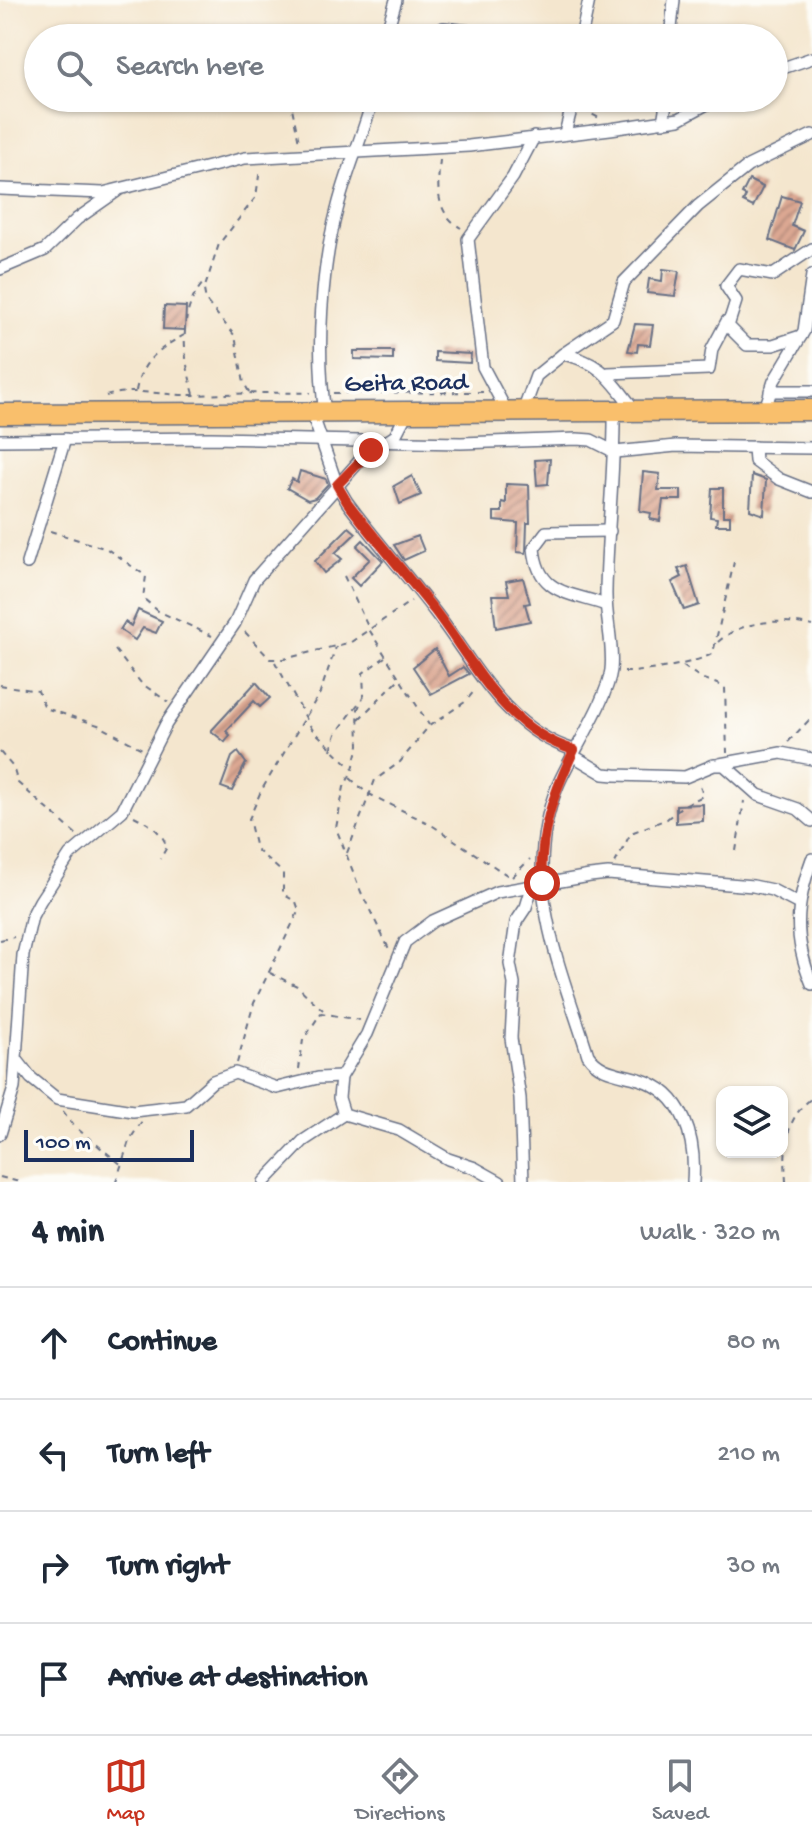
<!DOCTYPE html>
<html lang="en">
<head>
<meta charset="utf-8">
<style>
  body { margin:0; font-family:"Gochi Hand",sans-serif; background:#f6f6f7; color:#1f2937 }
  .controls { position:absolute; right:24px; bottom:24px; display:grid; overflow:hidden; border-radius:16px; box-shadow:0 2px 6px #0004 }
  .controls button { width:72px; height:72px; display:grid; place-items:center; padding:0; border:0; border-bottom:2px solid #e0e1e3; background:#fff; color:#1f2937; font:40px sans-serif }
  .scale { position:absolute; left:24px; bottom:20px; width:170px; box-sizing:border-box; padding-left:8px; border:4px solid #1b2f5e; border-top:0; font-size:22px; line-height:28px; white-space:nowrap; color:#1b2f5e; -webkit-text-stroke:6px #fdfcf7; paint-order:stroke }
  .stop { position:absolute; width:24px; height:24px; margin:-18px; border:6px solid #c8321e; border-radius:50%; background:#fff }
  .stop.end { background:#c8321e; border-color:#fff; box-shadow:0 2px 8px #0008 }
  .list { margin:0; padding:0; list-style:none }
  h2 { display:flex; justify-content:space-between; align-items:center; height:104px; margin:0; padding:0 32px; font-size:34px }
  h2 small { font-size:26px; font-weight:400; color:#747a83 }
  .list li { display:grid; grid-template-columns:52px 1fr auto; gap:24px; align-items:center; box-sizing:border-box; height:112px; padding:0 32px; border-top:2px solid #e0e1e3 }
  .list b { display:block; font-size:30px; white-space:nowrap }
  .list em { font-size:26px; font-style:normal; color:#747a83 }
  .icon { flex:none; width:44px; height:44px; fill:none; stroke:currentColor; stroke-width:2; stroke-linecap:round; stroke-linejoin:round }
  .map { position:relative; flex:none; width:812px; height:1182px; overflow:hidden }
  .search { position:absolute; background:#fff; box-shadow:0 2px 6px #0004; left:24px; right:24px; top:24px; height:88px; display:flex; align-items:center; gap:20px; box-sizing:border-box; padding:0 28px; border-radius:44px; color:#747a83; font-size:30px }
  .sheet { height:552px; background:#fff }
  nav { display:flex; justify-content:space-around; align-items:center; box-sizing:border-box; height:112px; border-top:2px solid #e0e1e3; background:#fff; font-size:22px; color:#747a83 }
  nav a { display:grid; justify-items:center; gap:4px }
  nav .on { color:#c8321e }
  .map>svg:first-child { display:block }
</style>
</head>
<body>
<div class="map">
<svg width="812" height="1182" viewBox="0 0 812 1182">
  <defs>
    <pattern id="building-hatch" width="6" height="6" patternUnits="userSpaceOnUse" patternTransform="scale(2)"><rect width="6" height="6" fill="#dba792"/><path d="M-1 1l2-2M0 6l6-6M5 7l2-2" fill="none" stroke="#b1887a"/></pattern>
  </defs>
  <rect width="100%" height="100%" fill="#fdfcf7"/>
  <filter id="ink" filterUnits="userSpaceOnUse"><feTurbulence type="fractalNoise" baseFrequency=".0125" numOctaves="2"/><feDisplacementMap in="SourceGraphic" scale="16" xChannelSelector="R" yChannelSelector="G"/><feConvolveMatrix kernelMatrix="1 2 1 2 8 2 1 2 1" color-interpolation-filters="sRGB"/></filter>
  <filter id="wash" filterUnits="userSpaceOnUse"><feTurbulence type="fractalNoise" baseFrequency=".006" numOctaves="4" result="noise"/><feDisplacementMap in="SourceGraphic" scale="32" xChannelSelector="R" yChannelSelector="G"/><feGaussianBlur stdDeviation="1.8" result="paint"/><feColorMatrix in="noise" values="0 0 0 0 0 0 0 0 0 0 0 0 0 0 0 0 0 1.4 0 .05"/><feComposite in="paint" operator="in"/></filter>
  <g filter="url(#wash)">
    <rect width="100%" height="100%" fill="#f4e6ce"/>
    <g id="blocks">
      <g fill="url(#building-hatch)">
        <path d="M 749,180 L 763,187 L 753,207 L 743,202 L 746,196 L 742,194 Z"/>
        <path d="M 782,196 L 800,201 L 792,226 L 804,231 L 795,250 L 769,240 Z"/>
        <path d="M 663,269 L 679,271 L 675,296 L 647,293 L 649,279 L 662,281 Z"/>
        <path d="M 164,306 L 186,307 L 185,330 L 163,329 Z"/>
        <path d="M 635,324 L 653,325 L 650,345 L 638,344 L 637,352 L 628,351 Z"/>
        <path d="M 354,351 L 393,351 L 393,360 L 354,359 Z"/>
        <path d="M 435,352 L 471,354 L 470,363 L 435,361 Z"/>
        <path d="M 550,459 L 548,484 L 537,485 L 535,460 Z"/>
        <path d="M 300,471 L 326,479 L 328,484 L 315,498 L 308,500 L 287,488 L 292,479 L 297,482 Z"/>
        <path d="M 643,472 L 660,474 L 658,490 L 681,490 L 681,500 L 663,500 L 660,521 L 650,519 L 651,513 L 640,511 Z"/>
        <path d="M 752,475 L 766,480 L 764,515 L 750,510 Z"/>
        <path d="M 412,476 L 421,495 L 400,504 L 394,486 Z"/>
        <path d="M 506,484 L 529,485 L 530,523 L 527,523 L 526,553 L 517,552 L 518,523 L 494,521 L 494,512 L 502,512 L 502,502 L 506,503 Z"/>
        <path d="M 712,488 L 723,488 L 723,516 L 730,516 L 730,525 L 716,525 L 717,518 L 710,517 Z"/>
        <path d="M 349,527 L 356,533 L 335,553 L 342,559 L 324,573 L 315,561 Z"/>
        <path d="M 418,536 L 424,551 L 404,560 L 394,545 Z"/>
        <path d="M 363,540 L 383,561 L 359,586 L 351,578 L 370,559 L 357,546 Z"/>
        <path d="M 687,566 L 699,605 L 684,610 L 672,582 L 682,577 L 678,569 Z"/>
        <path d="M 523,578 L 530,603 L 525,604 L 530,621 L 496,628 L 492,595 L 509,595 L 506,581 Z"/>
        <path d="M 138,610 L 162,621 L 156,633 L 143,628 L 135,640 L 120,630 L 125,622 L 131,626 Z"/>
        <path d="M 435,649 L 449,676 L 463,667 L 469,674 L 431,694 L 413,667 Z"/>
        <path d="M 256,682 L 270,698 L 260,707 L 254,701 L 226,731 L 230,735 L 225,742 L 211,731 Z"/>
        <path d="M 238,752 L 246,763 L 232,791 L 221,787 L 232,757 Z"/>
        <path d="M 703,804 L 703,821 L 676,823 L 676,805 Z"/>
      </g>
    </g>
  </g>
  <g filter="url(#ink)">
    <use href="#blocks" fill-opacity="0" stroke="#676f85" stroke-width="2"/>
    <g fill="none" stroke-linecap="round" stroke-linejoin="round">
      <defs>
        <g id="street">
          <path d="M 443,28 L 531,38"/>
          <path d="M 385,38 L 396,0"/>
          <path d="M 581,38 L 589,0"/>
          <path d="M 670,38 L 674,0"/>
          <path d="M 774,71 L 812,58"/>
          <path d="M 663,122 L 667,98"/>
          <path d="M 565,133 L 574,98"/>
          <path d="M 0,189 L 103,193 L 245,158 L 469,146 L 610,129 L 679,119 L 718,98"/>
          <path d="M 0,269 L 45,250 L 77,219 L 117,191"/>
          <path d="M 801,336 L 773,345 L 747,345 L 728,326 L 736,301 L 726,286 L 739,269 L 773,275 L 812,249"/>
          <path d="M 563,354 L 613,320 L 624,282 L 698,206 L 748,166 L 812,135"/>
          <path d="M 608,373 L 709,369 L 712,349 L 727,321"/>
          <path d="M 770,391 L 812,391"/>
          <path d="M 524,409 L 536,376 L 563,354 C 603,363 610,379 634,409"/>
          <path d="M 614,409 C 615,470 607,530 606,591 C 605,617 614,644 611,670 C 607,701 571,754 558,785 C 519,879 560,965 588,1055 C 600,1073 619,1073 639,1079 C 685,1093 696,1139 693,1182"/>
          <path d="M 765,409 L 774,381 L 804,331 L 812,275"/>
          <path d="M 506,410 L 483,367 L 468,239 L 513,177 L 534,137"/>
          <path d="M 312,413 L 337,485 L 347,502 C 375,540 406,574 435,612 C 475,664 506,730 574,750"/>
          <path d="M 325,413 C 316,351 321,270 337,210 C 346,172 363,136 373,98"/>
          <path d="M 0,440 L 211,438 L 461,443 L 577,439 L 591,440 L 615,452 L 676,446 L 812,448"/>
          <path d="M 754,447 L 755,461 L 779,479 L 812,492"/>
          <path d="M 27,563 L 65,439"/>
          <path d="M 606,605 C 568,592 538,594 534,548 L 546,532 L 610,531"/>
          <path d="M 572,755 L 604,774 L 615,775 L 685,777 L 714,765 L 724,765 L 758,795 L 798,809 L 812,821"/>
          <path d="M 720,764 L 781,753 L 812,759"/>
          <path d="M 812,859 C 795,906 793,938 812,984"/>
          <path d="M 17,1060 L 31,1078 L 57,1099 L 133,1111 L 186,1105 L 213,1081 L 235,1073 L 277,1088 L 318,1078 L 341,1077"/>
          <path d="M 0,1134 L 14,1088 L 23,955 L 32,916 L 40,901 L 70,855 L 122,811 L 166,724 L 235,623 L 254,580 L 363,457 L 395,436 L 408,411"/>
          <path d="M 264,1182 L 303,1141 L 344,1114"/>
          <path d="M 500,1182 L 475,1168 L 448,1159 L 399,1130 L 344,1114 L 339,1098 L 341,1077 L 367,1034 L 405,942 L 433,921 L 497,892 L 590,876 L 608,874 L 753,886 L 772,890 L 799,904"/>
          <path d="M 523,1182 L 520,1098 L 511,1038 L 514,984 L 510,964 L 516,922 L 526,907 L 533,884"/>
        </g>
        <path id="highway" d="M 0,414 L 812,410"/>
      </defs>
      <use href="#street" stroke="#676f85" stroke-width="14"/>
      <use href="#highway" stroke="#676f85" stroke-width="23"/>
      <g stroke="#676f85" stroke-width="2" stroke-dasharray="6 6" stroke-linecap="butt">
        <path d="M 290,98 L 299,142"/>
        <path d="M 582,109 L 601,119"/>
        <path d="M 440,160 C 437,188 435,212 461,228"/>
        <path d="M 136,391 C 141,361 159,349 184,335"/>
        <path d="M 249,392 L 244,383 L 235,336 L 206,301 L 204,290 L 219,244 L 256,197 L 260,169"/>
        <path d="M 333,393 L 483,392"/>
        <path d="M 194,394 C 183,358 177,312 204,282"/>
        <path d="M 106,396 C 134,387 165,396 193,395 C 232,394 271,392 311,393"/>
        <path d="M 50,531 L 107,549 L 146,576 L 143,598 L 158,611 L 212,636"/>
        <path d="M 344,576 L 370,631 L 429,725"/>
        <path d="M 245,632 L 270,659 L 284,659 L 351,642 L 411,601"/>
        <path d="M 718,642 C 742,620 781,618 812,626"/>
        <path d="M 115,650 L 141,683 L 168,702"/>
        <path d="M 385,657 L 363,673 L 364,695 L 358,709 L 359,745 L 353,769 L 344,787 L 336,828 L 361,892 L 390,951"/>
        <path d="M 275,662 L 312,729 L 352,768"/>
        <path d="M 683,666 L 701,678 L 725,687 L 727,753"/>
        <path d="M 624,672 C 642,673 699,663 713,653 L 734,562"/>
        <path d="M 812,683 L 812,694"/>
        <path d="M 0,685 L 38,691 L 45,708 L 98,725 L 142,749"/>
        <path d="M 359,719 L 399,679"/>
        <path d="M 788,742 L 812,717"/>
        <path d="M 331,750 L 336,734 L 358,704"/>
        <path d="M 0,752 L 13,767 L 18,783 L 77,835"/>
        <path d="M 350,778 L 367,793 L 430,824 L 510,877"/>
        <path d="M 134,816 C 148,823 162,831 167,847 L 160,859"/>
        <path d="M 736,851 L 744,801"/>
        <path d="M 347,853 L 375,780 L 400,762 L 429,726 L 465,702 L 476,689"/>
        <path d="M 615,863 L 631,833 L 667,819 L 682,806 L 703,796 L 700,785"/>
        <path d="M 512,877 L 530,859"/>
        <path d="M 0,940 L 14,937"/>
        <path d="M 270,973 L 297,986 L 323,1010"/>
        <path d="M 237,1063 L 254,1003 L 299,910 L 296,902 L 283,894 L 283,873 L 256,849 L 249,819 L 261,791 L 320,693 L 336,647"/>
        <path d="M 299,1069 L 303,1040 L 321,1013 L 360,1020"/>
        <path d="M 63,1111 L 74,1126 L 123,1166"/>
        <path d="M 0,1177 L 19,1182"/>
        <path d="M 116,1182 L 129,1141 L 142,1121"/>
        <path d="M 786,1182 C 784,1149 784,1119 812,1098"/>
      </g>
      <use href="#street" stroke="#fff" stroke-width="11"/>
      <use href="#highway" stroke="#f9bf6c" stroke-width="20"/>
    </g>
  </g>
  <g fill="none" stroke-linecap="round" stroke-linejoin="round" filter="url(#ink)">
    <path stroke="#c8321e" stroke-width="10" d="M 371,450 L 337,485 L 347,502 C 375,539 406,574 435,611 C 475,664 506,730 574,750 C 553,795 539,833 542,883"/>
  </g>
  <g text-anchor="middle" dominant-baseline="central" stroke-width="7" stroke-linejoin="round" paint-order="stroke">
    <g font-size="26" fill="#1b2f5e" stroke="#fdfcf7">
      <text transform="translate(406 385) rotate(-1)">Geita Road</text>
    </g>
  </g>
</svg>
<div class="controls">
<button><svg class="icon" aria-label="layers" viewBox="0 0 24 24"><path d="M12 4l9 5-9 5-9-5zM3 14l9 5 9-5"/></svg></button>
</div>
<div class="scale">100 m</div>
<div class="stop" style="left:542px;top:883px"></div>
<div class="stop end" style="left:371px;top:450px"></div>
<div class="search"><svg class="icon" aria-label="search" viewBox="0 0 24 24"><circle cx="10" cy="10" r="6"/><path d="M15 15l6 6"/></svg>Search here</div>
</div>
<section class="sheet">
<h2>4 min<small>Walk · 320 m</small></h2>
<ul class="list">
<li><svg class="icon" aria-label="ahead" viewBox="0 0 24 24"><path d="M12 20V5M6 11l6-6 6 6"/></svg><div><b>Continue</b></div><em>80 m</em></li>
<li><svg class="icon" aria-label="left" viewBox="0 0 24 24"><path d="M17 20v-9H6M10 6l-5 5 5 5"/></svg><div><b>Turn left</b></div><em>210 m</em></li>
<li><svg class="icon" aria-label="right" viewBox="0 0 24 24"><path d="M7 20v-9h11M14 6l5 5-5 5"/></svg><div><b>Turn right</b></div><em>30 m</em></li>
<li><svg class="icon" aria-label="arrive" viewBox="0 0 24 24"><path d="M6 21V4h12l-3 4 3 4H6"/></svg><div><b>Arrive at destination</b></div></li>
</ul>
</section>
<nav>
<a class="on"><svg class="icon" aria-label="map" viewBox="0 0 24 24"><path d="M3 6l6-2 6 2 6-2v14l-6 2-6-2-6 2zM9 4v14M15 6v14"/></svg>Map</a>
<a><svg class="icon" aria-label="directions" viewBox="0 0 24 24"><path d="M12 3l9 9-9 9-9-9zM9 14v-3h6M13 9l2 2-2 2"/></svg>Directions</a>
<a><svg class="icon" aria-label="saved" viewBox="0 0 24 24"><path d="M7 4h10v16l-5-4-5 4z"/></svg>Saved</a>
</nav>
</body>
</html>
